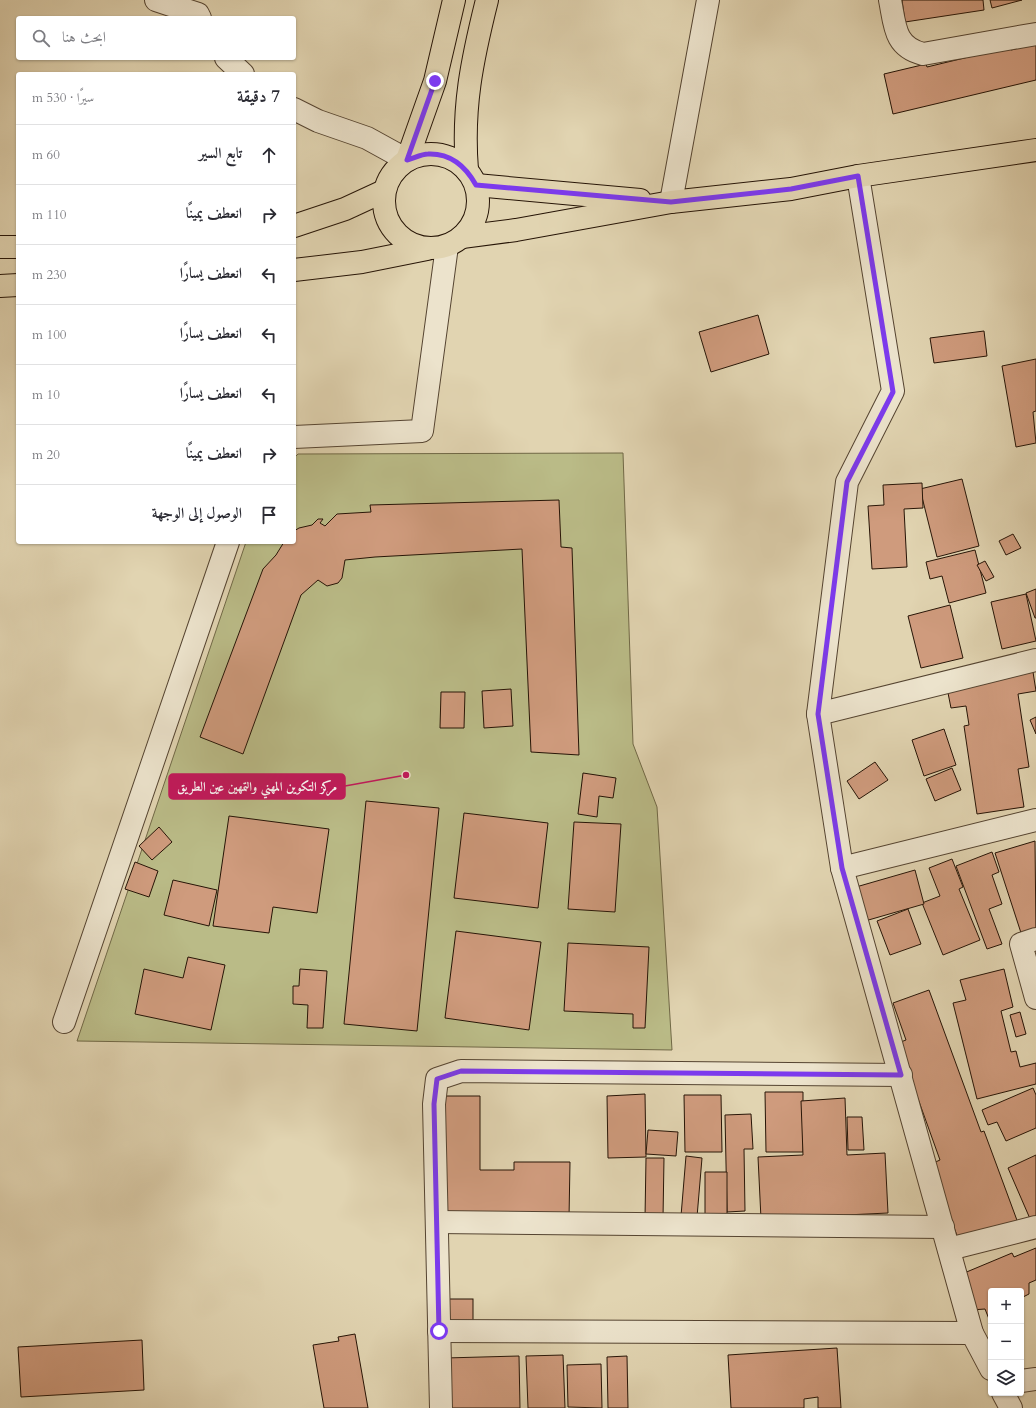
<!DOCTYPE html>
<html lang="ar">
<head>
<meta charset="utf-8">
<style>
  body { margin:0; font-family:Cardo,Amiri,serif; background:#f7f7f7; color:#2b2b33; direction:rtl }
  .controls { position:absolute; right:12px; bottom:12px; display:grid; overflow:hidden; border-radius:4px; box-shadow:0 1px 3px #0004 }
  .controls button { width:36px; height:36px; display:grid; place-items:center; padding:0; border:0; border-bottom:1px solid #e1e1e2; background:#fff; color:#2b2b33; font:20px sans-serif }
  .stop { position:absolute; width:12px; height:12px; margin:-9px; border:3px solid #7c3aed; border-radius:50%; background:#fff }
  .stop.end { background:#7c3aed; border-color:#fff; box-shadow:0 1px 4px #0008 }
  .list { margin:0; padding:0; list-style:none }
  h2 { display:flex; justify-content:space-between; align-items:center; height:52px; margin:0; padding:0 16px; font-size:17px }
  h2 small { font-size:13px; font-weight:400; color:#7c7c81 }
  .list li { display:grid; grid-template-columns:26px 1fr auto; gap:12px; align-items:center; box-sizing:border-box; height:60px; padding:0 16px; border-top:1px solid #e1e1e2 }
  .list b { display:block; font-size:15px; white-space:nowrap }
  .list em { font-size:13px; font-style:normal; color:#7c7c81 }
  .icon { flex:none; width:22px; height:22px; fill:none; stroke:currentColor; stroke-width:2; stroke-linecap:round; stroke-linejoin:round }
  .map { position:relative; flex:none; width:1036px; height:1408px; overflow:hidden; direction:ltr }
  .search { position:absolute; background:#fff; box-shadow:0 1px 3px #0004; left:16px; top:16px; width:280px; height:44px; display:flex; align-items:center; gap:10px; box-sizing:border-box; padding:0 14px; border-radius:4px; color:#7c7c81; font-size:15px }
  .panel { position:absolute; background:#fff; box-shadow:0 1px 3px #0004; left:16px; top:72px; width:280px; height:472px; border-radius:4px; direction:rtl }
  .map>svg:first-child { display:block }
</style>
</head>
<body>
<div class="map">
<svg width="1036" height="1408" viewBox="0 0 1036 1408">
  <rect width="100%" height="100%" fill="#e1d4b1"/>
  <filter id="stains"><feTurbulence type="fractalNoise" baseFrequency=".005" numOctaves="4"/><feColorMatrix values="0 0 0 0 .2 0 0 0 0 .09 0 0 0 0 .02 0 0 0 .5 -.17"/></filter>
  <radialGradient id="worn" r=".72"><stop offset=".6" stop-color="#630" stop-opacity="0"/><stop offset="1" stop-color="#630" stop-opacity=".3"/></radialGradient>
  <path fill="#babb87" stroke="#706846" d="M 623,453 L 633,744 L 657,807 L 672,1050 L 77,1041 L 246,542 L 294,542 L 294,458 L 298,454 Z"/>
  <g fill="#cf9b7d" stroke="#261406">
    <path d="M 902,0 L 983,0 L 984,10 L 905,22 Z"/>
    <path d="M 990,0 L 1022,0 L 992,8 Z"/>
    <path d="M 1036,44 L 1036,80 L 893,114 L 884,74 L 926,64 L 927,67 L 1010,47 L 1011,50 Z"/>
    <path d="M 758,315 L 769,354 L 711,372 L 699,332 Z"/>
    <path d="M 984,331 L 987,356 L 934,363 L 930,338 Z"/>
    <path d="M 1036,359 L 1036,411 L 1033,412 L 1036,443 L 1016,447 L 1002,366 Z"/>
    <path d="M 962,479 L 979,546 L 937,557 L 920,489 Z"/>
    <path d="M 922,483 L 923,508 L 904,509 L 907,567 L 872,569 L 868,506 L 884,505 L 883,485 Z"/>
    <path d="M 559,500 L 561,547 L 572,548 L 579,755 L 531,752 L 522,549 L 375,557 L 345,560 L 342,578 L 338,583 L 327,586 L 318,580 L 301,595 L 243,754 L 200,737 L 263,569 L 276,555 L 284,542 L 294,542 L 294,531 L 299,528 L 312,525 L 318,519 L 323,519 L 320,523 L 325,526 L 337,514 L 371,512 L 370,505 Z"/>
    <path d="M 1013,534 L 1021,548 L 1006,555 L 999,541 Z"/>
    <path d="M 975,550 L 986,593 L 949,603 L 942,576 L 930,579 L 926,562 Z"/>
    <path d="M 985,561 L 994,577 L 986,581 L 977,565 Z"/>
    <path d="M 1036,589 L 1036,618 L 1035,618 L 1026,593 Z"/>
    <path d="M 1026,594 L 1036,641 L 1002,649 L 991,602 Z"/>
    <path d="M 950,605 L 963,658 L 921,668 L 908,616 Z"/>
    <path d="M 1033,672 L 1036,691 L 1018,694 L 1029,767 L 1018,769 L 1024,807 L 977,814 L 964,726 L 969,725 L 966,706 L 951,708 L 947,688 Z"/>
    <path d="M 511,689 L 513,726 L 484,728 L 482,691 Z"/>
    <path d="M 441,692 L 465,692 L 464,728 L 440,728 Z"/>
    <path d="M 1036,717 L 1036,734 L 1030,720 Z"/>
    <path d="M 944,729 L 956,765 L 924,776 L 912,740 Z"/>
    <path d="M 875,762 L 888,780 L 859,799 L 847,781 Z"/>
    <path d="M 952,768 L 961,790 L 935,801 L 926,779 Z"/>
    <path d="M 583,773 L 616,778 L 613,798 L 599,796 L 597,817 L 578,814 Z"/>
    <path d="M 366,801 L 439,808 L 417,1031 L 344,1024 Z"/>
    <path d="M 464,813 L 548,823 L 538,908 L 454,898 Z"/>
    <path d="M 229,816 L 329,829 L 317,913 L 273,907 L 269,933 L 213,926 Z"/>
    <path d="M 574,822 L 621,824 L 615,912 L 568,909 Z"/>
    <path d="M 159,827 L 172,842 L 152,860 L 139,846 Z"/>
    <path d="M 1035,841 L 1036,935 L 1023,939 L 995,853 Z"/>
    <path d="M 992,852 L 999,872 L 992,875 L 1002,904 L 989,909 L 1002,944 L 987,949 L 956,866 Z"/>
    <path d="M 952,859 L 963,887 L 959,889 L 980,940 L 943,955 L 922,903 L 940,896 L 929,868 Z"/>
    <path d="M 135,862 L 158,871 L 149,897 L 125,889 Z"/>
    <path d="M 915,870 L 924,904 L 865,921 L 856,887 Z"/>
    <path d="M 173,880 L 217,890 L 209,926 L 164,915 Z"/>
    <path d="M 908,909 L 921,944 L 890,955 L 877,921 Z"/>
    <path d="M 456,931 L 541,942 L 529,1030 L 445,1018 Z"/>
    <path d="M 568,943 L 649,947 L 645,1028 L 633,1028 L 633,1014 L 564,1011 Z"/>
    <path d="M 188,957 L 225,965 L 211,1030 L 135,1014 L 144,969 L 183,978 Z"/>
    <path d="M 300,969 L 327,971 L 323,1028 L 307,1028 L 308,1005 L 293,1004 L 293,986 L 299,986 Z"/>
    <path d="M 1004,969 L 1013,1007 L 1001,1011 L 1011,1052 L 1016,1051 L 1020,1067 L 1036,1063 L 1036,1084 L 977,1099 L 953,1003 L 966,1000 L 960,980 Z"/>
    <path d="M 929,990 L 981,1132 L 984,1131 L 1018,1223 L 960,1244 L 931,1164 L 940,1160 L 898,1043 L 906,1040 L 893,1003 Z"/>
    <path d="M 1020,1012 L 1026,1034 L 1016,1037 L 1010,1015 Z"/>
    <path d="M 1033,1088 L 1036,1095 L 1036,1128 L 1006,1141 L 997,1122 L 988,1125 L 982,1110 Z"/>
    <path d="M 765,1092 L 803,1092 L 803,1152 L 766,1152 Z"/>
    <path d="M 645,1094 L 646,1157 L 608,1158 L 607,1096 Z"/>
    <path d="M 684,1095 L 721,1095 L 722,1152 L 685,1152 Z"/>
    <path d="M 438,1096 L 480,1096 L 480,1170 L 514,1170 L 514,1162 L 570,1162 L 569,1218 L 438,1218 Z"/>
    <path d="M 845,1098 L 847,1155 L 885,1153 L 888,1213 L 761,1219 L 758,1157 L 803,1155 L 801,1101 Z"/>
    <path d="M 751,1114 L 753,1149 L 744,1149 L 745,1211 L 727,1212 L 725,1115 Z"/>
    <path d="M 847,1117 L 862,1117 L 864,1150 L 848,1150 Z"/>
    <path d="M 648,1130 L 678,1132 L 676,1156 L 646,1154 Z"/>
    <path d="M 1036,1155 L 1036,1219 L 1031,1221 L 1008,1168 Z"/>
    <path d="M 686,1156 L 702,1158 L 697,1217 L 681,1216 Z"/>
    <path d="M 646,1158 L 664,1158 L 663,1218 L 645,1218 Z"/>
    <path d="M 705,1172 L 727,1172 L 727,1218 L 705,1219 Z"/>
    <path d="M 1036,1248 L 1036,1280 L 1029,1283 L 1029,1294 L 1021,1298 L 1021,1291 L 991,1291 L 991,1324 L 985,1309 L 971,1310 L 957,1276 L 1012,1253 L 1014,1257 Z"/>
    <rect x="449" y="1299" width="24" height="28"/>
    <path d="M 355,1334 L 368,1408 L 324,1408 L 313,1345 L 339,1341 L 338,1337 Z"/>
    <path d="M 142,1340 L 144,1390 L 21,1397 L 18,1347 Z"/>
    <path d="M 837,1348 L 841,1408 L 818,1408 L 818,1397 L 804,1399 L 804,1408 L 731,1408 L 728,1355 Z"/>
    <path d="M 563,1355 L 565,1408 L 528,1408 L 526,1356 Z"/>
    <path d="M 519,1356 L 520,1408 L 446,1408 L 445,1358 Z"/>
    <path d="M 627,1356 L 628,1408 L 608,1408 L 607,1357 Z"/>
    <path d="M 601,1364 L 602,1408 L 568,1407 L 567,1365 Z"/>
  </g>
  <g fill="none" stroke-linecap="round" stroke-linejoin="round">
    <defs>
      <g id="street">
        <path d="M 156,0 L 198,14 L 200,18"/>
        <path d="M 890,0 C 895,25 894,47 923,54 L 1036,34"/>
        <path d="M 226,58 L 243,74"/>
        <path d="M 294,109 L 318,121 L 367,138 L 407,160"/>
        <path d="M 858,176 L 893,391 L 847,482 L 818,714 L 842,868 L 972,1333 L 991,1369"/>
        <path d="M 671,202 L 708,0"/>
        <path d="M 294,437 L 422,431 L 447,246"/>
        <path d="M 818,714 L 1036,660"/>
        <path d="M 842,868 L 1036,820"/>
        <path d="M 1036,939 L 1021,944 L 1036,998"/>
        <path d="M 64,1022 L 228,542"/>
        <path d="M 437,1222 L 943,1227"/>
        <path d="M 949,1249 L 1036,1227"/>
        <path d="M 439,1331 L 972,1333"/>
        <path d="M 1021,1381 L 1036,1379"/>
        <path d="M 1003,1393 L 1011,1408"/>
        <path d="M 441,1408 L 434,1104 L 437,1079 L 461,1071 L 901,1075"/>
      </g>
      <g id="primary">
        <circle cx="431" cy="201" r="47"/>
        <path d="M 407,160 L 435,81 L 454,0"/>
        <path d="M 467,170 C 462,108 472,60 487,0"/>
        <path d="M 476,185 L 640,200"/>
        <path d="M 462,237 L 516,230 L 671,202 L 791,189 L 858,176 L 1036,150"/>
      </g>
      <g id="highway">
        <path d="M 294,226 L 345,209 L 384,191"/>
        <path d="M 0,247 L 18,247"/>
        <path d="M 294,270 L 362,262 L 427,249"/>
        <path d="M 0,286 L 18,285"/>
      </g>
    </defs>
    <use href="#street" stroke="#554431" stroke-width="24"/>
    <use href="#primary" stroke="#261406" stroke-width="24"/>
    <use href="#highway" stroke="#261406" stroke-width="24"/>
    <use href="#street" stroke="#ece3cc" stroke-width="22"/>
    <use href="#primary" stroke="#e1d4b1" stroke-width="22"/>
    <use href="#highway" stroke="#e1d4b1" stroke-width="22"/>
  </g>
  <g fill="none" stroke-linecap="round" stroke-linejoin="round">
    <path stroke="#7c3aed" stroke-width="5" d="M 435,81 L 407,160 C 414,158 422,154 428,154 C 451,153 466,167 476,185 L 671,202 L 791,189 L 858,176 L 893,392 L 847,482 L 818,714 L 842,868 L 901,1075 L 461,1071 L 437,1079 L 434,1104 L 439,1331"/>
  </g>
  <path fill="none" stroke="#c2185b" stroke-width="1.5" d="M406 775L345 786"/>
  <circle fill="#c2185b" stroke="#ece3cc" stroke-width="1.5" cx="406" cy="775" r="4"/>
  <rect fill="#c2185b" stroke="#c2185b" stroke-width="1.5" x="169" y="774" width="176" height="25" rx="4"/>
  <g font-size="13" text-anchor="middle" font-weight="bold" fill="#fff">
    <text x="257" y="791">مركز التكوين المهني والتمهين عين الطريق</text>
  </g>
  <rect width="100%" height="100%" filter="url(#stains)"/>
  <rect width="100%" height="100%" fill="url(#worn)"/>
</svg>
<div class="controls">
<button>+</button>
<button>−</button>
<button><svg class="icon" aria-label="layers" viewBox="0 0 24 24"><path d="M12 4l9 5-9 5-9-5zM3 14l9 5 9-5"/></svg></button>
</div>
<div class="stop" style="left:439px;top:1331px"></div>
<div class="stop end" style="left:435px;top:81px"></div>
<div class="search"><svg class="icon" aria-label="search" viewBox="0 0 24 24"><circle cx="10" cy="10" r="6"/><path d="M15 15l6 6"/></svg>ابحث هنا</div>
<section class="panel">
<h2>7 دقيقة<small>سيرًا · 530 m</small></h2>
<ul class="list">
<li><svg class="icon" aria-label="ahead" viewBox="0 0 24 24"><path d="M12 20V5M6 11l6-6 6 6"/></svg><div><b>تابع السير</b></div><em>60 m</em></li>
<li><svg class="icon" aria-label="right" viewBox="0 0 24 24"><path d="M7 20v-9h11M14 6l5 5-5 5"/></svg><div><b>انعطف يمينًا</b></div><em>110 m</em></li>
<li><svg class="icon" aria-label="left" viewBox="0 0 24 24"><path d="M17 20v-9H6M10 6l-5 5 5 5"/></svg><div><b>انعطف يسارًا</b></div><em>230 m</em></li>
<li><svg class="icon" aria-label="left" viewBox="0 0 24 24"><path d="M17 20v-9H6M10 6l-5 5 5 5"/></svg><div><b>انعطف يسارًا</b></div><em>100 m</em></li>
<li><svg class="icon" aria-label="left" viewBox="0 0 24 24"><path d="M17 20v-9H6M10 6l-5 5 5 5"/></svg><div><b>انعطف يسارًا</b></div><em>10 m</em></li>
<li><svg class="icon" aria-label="right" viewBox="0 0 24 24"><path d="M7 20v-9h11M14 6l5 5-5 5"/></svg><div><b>انعطف يمينًا</b></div><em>20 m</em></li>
<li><svg class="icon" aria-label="arrive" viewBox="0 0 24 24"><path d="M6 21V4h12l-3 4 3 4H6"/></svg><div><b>الوصول إلى الوجهة</b></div></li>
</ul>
</section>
</div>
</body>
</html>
